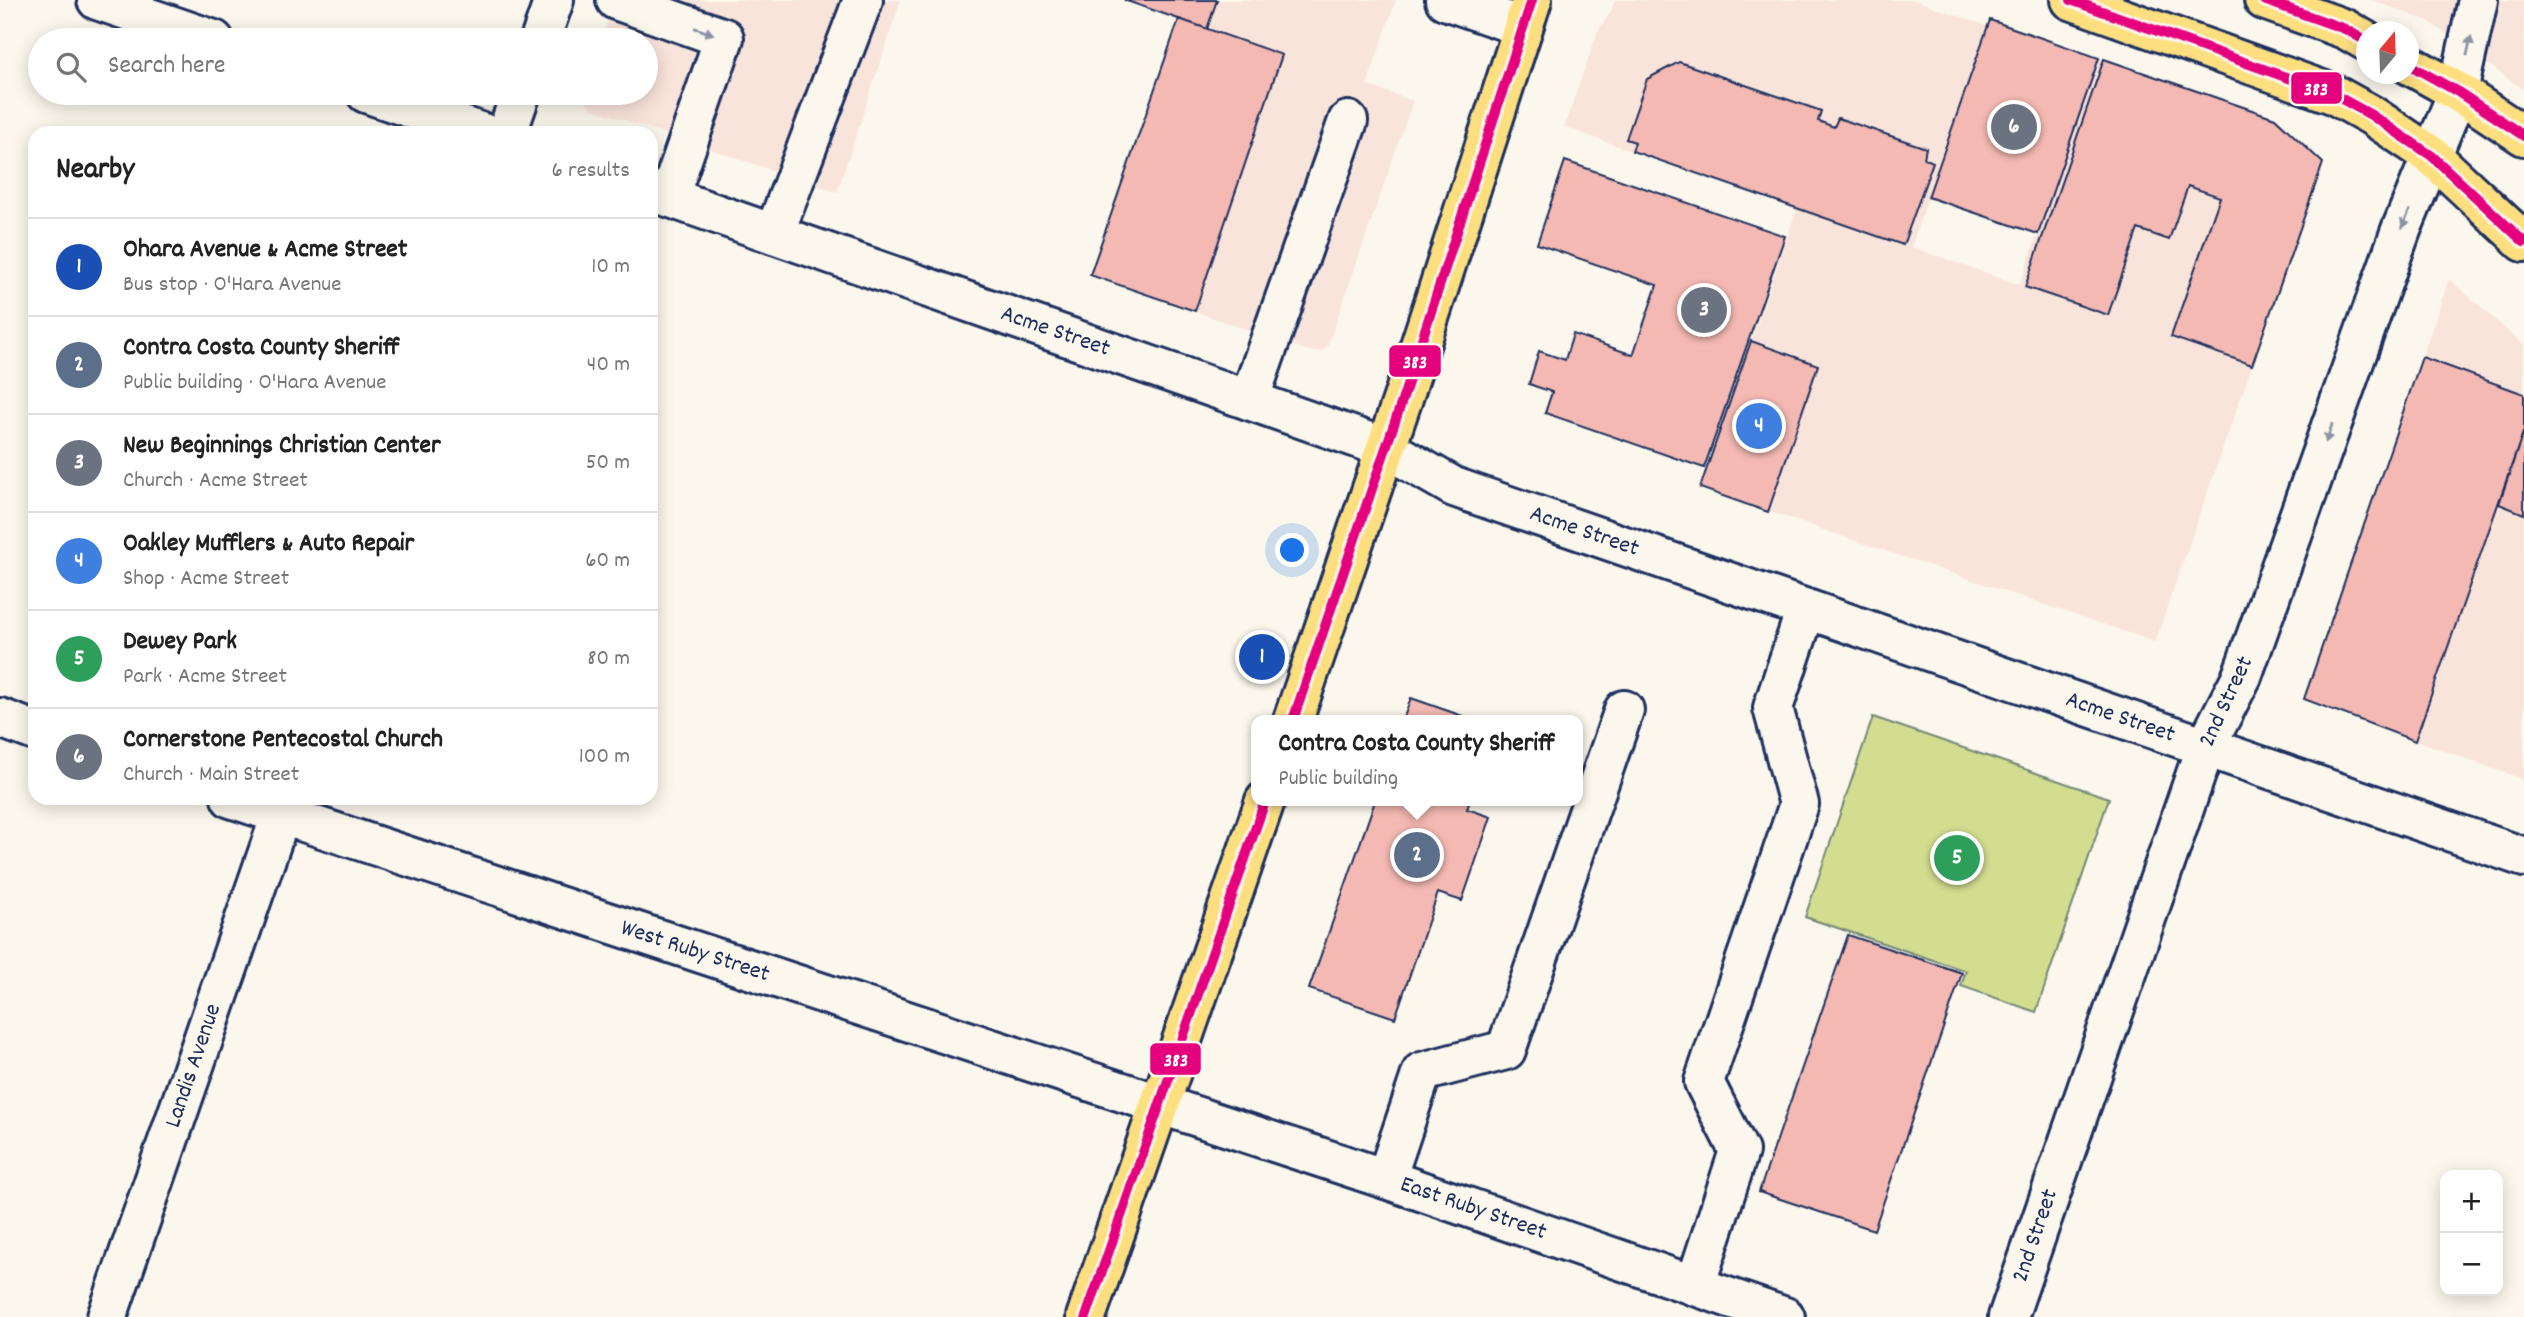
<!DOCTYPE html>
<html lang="en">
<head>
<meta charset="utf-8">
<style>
  body { margin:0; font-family:Dekko,sans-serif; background:#f6f6f6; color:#222 }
  .controls { position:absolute; right:21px; bottom:21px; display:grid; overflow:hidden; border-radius:14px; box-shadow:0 4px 18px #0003 }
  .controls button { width:63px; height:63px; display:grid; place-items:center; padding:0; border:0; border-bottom:2px solid #e0e0e0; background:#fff; color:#222; font:35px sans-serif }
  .compass { position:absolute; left:2356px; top:21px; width:63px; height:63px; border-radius:50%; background:#fff; box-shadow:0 4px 18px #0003; rotate:19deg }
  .you { position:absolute; left:1293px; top:551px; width:24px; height:24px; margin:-18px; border:5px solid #fff; border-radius:50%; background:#1a73e8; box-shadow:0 0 0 10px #1a73e833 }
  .badge { display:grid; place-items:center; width:46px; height:46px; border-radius:50%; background:#d1495b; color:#fff; font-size:23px; font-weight:700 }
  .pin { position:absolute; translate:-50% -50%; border:4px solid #fff; box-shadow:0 2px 7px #0006 }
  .popup { position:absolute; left:1251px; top:715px; width:332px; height:91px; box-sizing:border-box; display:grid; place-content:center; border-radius:14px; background:#fff; filter:drop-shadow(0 2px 5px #0005); font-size:23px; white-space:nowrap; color:#767676 }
  .popup b { font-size:26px; color:#222 }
  .popup::after { content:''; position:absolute; left:50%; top:100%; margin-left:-14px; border:14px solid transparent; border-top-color:#fff }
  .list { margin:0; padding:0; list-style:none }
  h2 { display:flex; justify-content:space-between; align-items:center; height:91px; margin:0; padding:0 28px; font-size:30px }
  h2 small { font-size:23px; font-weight:400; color:#767676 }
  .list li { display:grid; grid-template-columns:46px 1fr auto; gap:21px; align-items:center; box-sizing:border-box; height:98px; padding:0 28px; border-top:2px solid #e0e0e0 }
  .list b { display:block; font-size:26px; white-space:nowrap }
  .list p { margin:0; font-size:23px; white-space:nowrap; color:#767676 }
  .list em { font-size:23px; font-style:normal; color:#767676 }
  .icon { flex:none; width:38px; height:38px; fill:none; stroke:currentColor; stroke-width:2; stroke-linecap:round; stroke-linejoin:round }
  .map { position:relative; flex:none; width:2524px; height:1317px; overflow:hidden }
  .search { position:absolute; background:#fff; box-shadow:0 4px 18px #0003; left:28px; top:28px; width:630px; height:77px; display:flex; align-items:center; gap:18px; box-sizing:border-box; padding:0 24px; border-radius:38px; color:#767676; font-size:26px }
  .panel { position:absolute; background:#fff; box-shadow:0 4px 18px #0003; left:28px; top:126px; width:630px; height:679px; border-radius:21px }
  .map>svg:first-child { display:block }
</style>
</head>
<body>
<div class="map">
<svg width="2524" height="1317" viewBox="0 0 2524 1317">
  <rect width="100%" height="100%" fill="#fbf7ec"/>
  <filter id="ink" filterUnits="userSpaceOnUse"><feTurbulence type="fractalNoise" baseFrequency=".0143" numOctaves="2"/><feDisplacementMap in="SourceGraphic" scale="14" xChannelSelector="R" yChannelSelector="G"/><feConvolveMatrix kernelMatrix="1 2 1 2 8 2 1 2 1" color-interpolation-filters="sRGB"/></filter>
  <g filter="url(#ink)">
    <g fill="#f9e4db">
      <path d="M 615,0 L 901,0 L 837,192 L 592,109 L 586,101 L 584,93 L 646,93 L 646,40 L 601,40 Z"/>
      <path d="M 1124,0 L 1396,0 L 1367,85 L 1413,101 L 1328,345 L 1322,351 L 1312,352 L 1090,275 L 1179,20 Z"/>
      <path d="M 1615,0 L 1914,0 L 1988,26 L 1911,247 L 2020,285 L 2099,58 L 2275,118 L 2323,163 L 2155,642 L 1700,488 L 1797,209 L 1564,127 L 1598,31 L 1610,13 Z"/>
      <path d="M 2371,0 L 2524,0 L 2524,90 L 2428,21 Z"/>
      <path d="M 2449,279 L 2524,345 L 2524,780 L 2304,699 Z"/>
    </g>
    <path fill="#d2dd90" stroke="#768677" stroke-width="2" d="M 1873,717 L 2109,798 L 2036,1012 L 1961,986 L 1966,971 L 1805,917 Z"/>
    <g fill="#f4b9b2" stroke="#1b2f5e" stroke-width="2">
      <path d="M 1124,0 L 1217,0 L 1207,29 Z"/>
      <path d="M 1179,19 L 1282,55 L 1195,311 L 1090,275 Z"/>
      <path d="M 1990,20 L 2099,58 L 2038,234 L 1928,197 Z"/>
      <path d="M 2104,59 L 2275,118 L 2323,163 L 2252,365 L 2171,337 L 2220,197 L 2188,186 L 2169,240 L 2138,229 L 2108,315 L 2025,287 Z"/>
      <path d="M 1679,62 L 1821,111 L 1818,121 L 1834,127 L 1838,118 L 1926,148 L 1924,158 L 1933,162 L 1903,245 L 1632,151 L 1635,142 L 1626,139 L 1647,79 Z"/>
      <path d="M 1565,161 L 1785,236 L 1704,468 L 1545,413 L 1552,392 L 1529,384 L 1539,351 L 1565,360 L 1573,334 L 1633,355 L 1657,285 L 1537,244 Z"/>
      <path d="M 1751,341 L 1818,365 L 1768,512 L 1700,488 Z"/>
      <path d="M 2422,357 L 2524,394 L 2524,430 L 2415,741 L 2304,699 Z"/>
      <path d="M 2524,430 L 2524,514 L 2499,504 Z"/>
      <path d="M 1411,698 L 1474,720 L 1403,720 Z"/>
      <path d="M 1375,801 L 1470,801 L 1467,809 L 1491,817 L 1462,901 L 1438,893 L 1395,1018 L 1309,989 Z"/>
      <path d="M 1848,935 L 1962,973 L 1874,1230 L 1759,1192 Z"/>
    </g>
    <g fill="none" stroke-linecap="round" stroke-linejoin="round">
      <defs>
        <g id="minor">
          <path d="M 97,0 L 214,40"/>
          <path d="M 616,0 L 724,38 L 669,197"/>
          <path d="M 1445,0 L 1523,27"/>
          <path d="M 540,40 L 554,0"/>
          <path d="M 366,93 L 483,133"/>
          <path d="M 507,133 L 521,93"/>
          <path d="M 651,191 L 1386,448 L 1454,487 L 2524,857"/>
          <path d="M 774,234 L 863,0"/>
          <path d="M 1249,400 L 1348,121"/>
          <path d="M 0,718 L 35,731"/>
          <path d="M 231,798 L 1386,1179 L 1785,1317"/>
          <path d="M 1386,1179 L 1422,1072 L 1506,1050 L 1624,710"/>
          <path d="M 1695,1286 L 1739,1151 L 1704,1082 L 1799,804 L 1773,708 L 1806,609"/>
          <path d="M 107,1317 L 281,815"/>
          <path d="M 2008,1317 L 2205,748 L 2242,676 L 2401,230 L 2458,92 L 2478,0"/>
        </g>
        <g id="major">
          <path d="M 2071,0 L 2333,94 L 2371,115 L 2432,156 L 2524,242"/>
          <path d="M 2264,0 L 2345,29 L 2366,41"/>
          <path d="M 2408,64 L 2458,92 L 2524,136"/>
          <path d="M 1293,720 L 1403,398 L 1532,0"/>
          <path d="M 1086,1317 L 1265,801"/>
        </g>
      </defs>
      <use href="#minor" stroke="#1b2f5e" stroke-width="44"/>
      <use href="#major" stroke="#1b2f5e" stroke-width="44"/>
      <use href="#minor" stroke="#fbf7ec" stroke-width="38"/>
      <use href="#major" stroke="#fedf80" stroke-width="38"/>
      <defs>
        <g id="bus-1">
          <path d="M 2071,0 L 2333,94 L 2371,115 L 2432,156 L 2524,242"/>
          <path d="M 2264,0 L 2345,29 L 2366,41"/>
          <path d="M 2408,64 L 2458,92 L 2524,136"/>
          <path d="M 1293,720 L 1403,398 L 1532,0"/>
          <path d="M 1086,1317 L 1265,801"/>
        </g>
      </defs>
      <use href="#bus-1" stroke="#fbf7ec" stroke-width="16"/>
      <use href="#bus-1" stroke="#e5007d" stroke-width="10"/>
    </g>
    <defs><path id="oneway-solid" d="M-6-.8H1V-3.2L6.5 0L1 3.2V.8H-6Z" transform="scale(1.75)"/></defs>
    <g fill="#8b93a5">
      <use href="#oneway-solid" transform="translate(704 31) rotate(19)"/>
      <use href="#oneway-solid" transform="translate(2469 46) rotate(-78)"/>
      <use href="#oneway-solid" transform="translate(2406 219) rotate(113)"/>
      <use href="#oneway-solid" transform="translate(2329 433) rotate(110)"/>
    </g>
  </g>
  <g text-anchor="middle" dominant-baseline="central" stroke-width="6" stroke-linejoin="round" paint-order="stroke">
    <g font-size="24" fill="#1b2f5e" stroke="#fbf7ec">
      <text transform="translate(1055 332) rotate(19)">Acme Street</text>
      <text transform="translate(1584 532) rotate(19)">Acme Street</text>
      <text transform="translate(2227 702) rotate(-65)">2nd Street</text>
      <text transform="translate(2120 718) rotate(19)">Acme Street</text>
      <text transform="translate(695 952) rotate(18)">West Ruby Street</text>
      <text transform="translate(194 1066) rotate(-71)">Landis Avenue</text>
      <text transform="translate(1473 1209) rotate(19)">East Ruby Street</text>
      <text transform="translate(2036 1236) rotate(-71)">2nd Street</text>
    </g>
  </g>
  <g stroke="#fbf7ec" stroke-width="2.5">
    <rect x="2290" y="71" width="53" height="34" rx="7" fill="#e5007d"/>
    <rect x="1388" y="344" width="54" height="34" rx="7" fill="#e5007d"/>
    <rect x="1149" y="1042" width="53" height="34" rx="7" fill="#e5007d"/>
  </g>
  <g font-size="19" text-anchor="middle" font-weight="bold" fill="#fff">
    <text x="2316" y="95">383</text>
    <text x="1415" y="368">383</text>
    <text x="1176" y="1066">383</text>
  </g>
</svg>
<div class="controls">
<button>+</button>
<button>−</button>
</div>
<svg class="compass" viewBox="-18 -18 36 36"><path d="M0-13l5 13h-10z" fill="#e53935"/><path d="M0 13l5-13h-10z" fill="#767676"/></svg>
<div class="you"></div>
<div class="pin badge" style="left:1262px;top:657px;background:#1a4fb4">1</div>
<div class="pin badge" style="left:1417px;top:855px;background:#5c6f8a">2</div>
<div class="popup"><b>Contra Costa County Sheriff</b>Public building</div>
<div class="pin badge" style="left:1704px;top:310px;background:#6b7280">3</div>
<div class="pin badge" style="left:1759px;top:426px;background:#3f7fe0">4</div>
<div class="pin badge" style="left:1957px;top:858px;background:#2e9e5b">5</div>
<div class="pin badge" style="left:2014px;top:127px;background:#6b7280">6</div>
<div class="search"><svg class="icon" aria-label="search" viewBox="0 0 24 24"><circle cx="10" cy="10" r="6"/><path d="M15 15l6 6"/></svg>Search here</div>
<section class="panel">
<h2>Nearby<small>6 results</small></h2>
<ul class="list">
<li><span class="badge" style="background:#1a4fb4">1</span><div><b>Ohara Avenue &amp; Acme Street</b><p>Bus stop · O'Hara Avenue</p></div><em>10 m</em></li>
<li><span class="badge" style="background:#5c6f8a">2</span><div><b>Contra Costa County Sheriff</b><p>Public building · O'Hara Avenue</p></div><em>40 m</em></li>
<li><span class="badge" style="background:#6b7280">3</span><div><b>New Beginnings Christian Center</b><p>Church · Acme Street</p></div><em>50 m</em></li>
<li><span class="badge" style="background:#3f7fe0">4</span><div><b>Oakley Mufflers &amp; Auto Repair</b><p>Shop · Acme Street</p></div><em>60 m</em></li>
<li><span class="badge" style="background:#2e9e5b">5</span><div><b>Dewey Park</b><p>Park · Acme Street</p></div><em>80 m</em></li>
<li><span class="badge" style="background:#6b7280">6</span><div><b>Cornerstone Pentecostal Church</b><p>Church · Main Street</p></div><em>100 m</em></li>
</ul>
</section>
</div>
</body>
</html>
